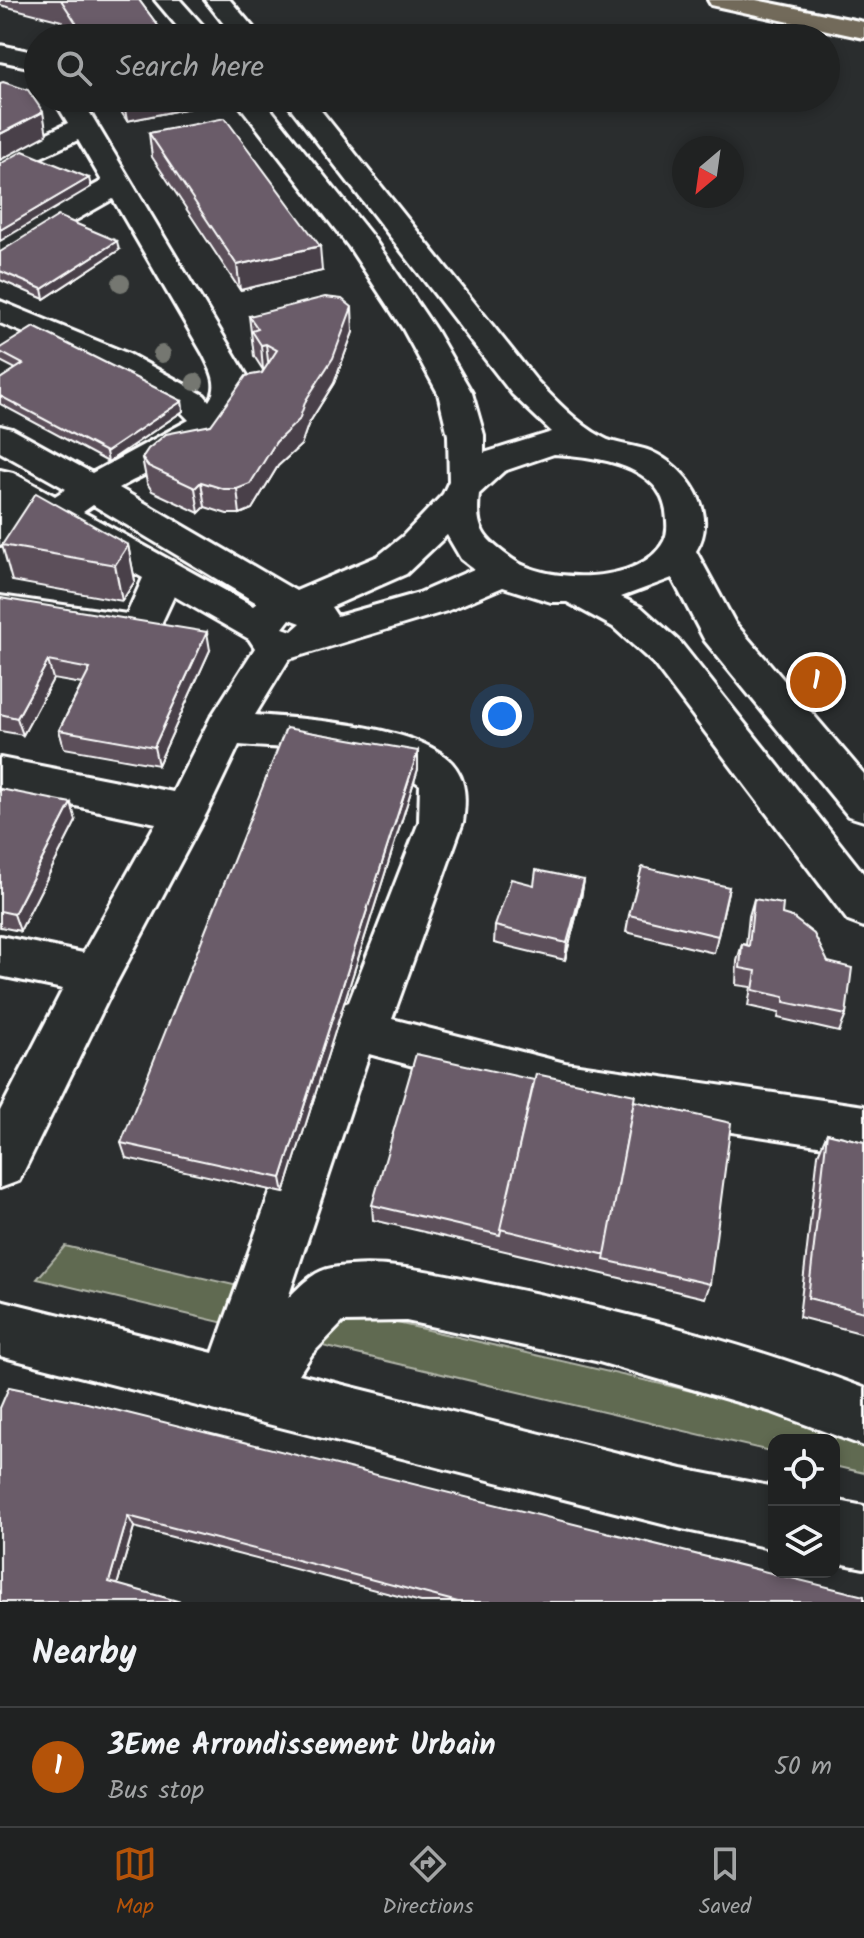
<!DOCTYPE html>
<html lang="en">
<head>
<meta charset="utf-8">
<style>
  body { margin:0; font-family:Kalam,sans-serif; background:#2d2f2f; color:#f1f3f6 }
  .controls { position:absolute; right:24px; bottom:24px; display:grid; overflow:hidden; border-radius:16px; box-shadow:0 4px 12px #0003 }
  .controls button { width:72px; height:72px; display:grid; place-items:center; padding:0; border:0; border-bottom:2px solid #3d3f40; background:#202222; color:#f1f3f6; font:40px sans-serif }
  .compass { position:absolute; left:672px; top:136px; width:72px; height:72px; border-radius:50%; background:#202222; box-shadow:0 4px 12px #0003; rotate:209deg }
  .you { position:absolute; left:502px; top:716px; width:28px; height:28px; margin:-20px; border:6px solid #fff; border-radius:50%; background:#1a73e8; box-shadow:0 0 0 12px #1a73e833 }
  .badge { display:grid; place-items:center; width:52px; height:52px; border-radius:50%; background:#b45309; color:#fff; font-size:26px; font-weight:700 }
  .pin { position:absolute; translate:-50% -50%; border:4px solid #fff; box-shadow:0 2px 8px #0006 }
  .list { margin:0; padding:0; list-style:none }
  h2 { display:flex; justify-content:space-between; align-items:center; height:104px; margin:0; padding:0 32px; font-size:34px }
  h2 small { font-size:26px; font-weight:400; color:#a2a4a5 }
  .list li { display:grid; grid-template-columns:52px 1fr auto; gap:24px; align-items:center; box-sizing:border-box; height:120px; padding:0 32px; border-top:2px solid #3d3f40 }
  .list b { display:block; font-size:30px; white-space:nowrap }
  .list p { margin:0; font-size:26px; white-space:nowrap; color:#a2a4a5 }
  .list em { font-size:26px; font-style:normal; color:#a2a4a5 }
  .icon { flex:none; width:44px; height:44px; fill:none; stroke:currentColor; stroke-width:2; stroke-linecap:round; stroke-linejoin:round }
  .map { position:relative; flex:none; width:864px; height:1602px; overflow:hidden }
  .search { position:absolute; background:#202222; box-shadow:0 4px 12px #0003; left:24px; right:24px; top:24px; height:88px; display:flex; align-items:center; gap:20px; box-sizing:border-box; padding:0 28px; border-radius:44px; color:#a2a4a5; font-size:30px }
  .sheet { height:224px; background:#202222 }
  nav { display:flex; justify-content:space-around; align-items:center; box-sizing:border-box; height:112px; border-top:2px solid #3d3f40; background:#202222; font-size:22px; color:#a2a4a5 }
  nav a { display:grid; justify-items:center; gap:4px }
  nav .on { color:#b45309 }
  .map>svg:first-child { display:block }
</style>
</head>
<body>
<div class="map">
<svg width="864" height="1602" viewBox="0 0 864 1602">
  <rect width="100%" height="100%" fill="#2a2d2e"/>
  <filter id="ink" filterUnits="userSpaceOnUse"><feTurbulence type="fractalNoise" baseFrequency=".0125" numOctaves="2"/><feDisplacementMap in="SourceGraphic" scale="16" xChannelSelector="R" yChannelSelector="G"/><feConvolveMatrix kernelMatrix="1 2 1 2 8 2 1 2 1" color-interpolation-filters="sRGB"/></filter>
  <g filter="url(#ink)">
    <path fill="#606a51" stroke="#b0b4a8" stroke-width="2" d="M 65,1246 L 864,1431 L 864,1473 L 834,1466 L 834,1440 L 774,1440 L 774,1452 L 37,1279 Z"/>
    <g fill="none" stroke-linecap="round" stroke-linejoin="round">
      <defs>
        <g id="minor">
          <path d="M 155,0 L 180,0 L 214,38 L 187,38 Z"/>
          <path d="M 205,0 L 230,0 L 262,38 L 235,38 Z"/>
          <path d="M 0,45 L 38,53 L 38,69 L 0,61 Z"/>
          <path d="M 53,98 L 81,98 L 249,379 C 246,434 162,464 119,488 L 296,591 L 378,556 L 403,536 L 443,494 L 449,481 L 448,435 L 438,393 L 403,329 L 349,247 L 234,98 L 262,98 L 372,236 L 435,329 L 472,393 L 484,435 L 484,453 L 552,432 L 512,394 L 283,98 L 311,98 L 536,380 C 555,400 578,424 602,437 C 615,445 635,445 650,451 C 687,467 720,512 696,551 L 735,623 L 864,774 L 864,821 L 848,816 L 705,641 L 672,578 L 621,597 L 641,607 L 681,643 L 864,874 L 864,927 L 848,921 L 653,663 L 613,627 L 567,602 L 551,602 L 503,587 L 447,611 L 289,659 L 255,715 C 305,719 418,725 452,763 C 467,780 466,801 463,822 L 392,1019 L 565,1063 L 864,1106 L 864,1152 L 565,1107 L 369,1054 L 288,1298 C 301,1286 313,1271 332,1268 C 386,1259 442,1274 495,1285 C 621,1310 743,1343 864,1388 L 864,1446 L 772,1412 L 596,1361 L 406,1321 L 343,1322 L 312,1354 L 299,1374 L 682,1469 L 774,1487 L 774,1549 L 682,1529 L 0,1356 L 0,1300 L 213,1353 L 331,1021 L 339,1006 L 349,1002 L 419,822 L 420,785 C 373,746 297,750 239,745 L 207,812 L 113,989 L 19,1181 L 0,1188 L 0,1111 L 63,989 L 0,976 L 0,936 L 83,953 L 156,823 L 0,790 L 0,758 L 173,792 L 211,717 L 255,648 L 249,639 L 174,596 L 155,637 L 135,643 L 0,622 L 0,596 L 127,614 L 143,578 L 28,513 L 13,542 L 0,545 L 0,470 L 13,473 L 55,496 L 66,489 L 0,452 L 0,426 L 12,429 L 92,473 L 189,420 C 158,383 47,343 0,323 L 0,301 L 129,354 L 204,395 L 209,401 C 221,385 210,369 203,354 L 113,199 L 11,257 L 0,259 L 0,237 L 102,181 L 78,140 L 0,176 L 0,156 L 68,123 ZM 554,454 C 591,456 659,463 666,511 C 667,521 669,531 664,541 C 641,585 547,584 512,559 C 483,538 475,530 479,494 L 504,471 ZM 93,505 L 257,603 L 253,606 L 83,512 ZM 447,535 L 461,559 L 474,569 L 419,593 L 337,616 L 331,607 L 406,574 ZM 290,619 L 301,623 L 292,631 L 283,628 Z"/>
          <path d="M 834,1500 L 864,1506 L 864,1568 L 834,1562 Z"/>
        </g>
        <path id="major" d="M 708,0 L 756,0 L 864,22 L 864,38 L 720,7 L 711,5 Z"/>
      </defs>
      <use href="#minor" stroke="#fff" stroke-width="6"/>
      <use href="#major" stroke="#fff" stroke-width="6"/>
      <use href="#minor" fill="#2a2d2e" fill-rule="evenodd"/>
      <use href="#major" fill="#726b5a" fill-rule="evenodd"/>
    </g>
    <g fill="#747771">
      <circle cx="121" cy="283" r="9"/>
      <circle cx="162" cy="354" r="9"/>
      <circle cx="195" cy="382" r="9"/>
    </g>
    <g fill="#5b4f5a" stroke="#fff" stroke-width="2">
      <path d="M 0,0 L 139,0 L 167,38 L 73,38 L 62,21 L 0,5 Z"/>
      <path d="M 112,98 L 199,98 L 200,106 L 127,121 Z"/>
      <path d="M 149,133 L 322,271 L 240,290 L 152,157 Z"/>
      <path d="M 119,250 L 44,299 L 0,280 L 0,252 Z"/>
      <path d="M 249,316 L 353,332 L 334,383 L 308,425 L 301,445 L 278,466 L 252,509 L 240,514 L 227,514 L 205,507 L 199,513 L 152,491 L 147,483 L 142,458 L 211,425 L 262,373 L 263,370 L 254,356 Z"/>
      <path d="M 0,348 L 182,401 L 183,411 L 108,462 L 0,404 L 0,379 L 16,369 L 0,361 Z"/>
      <path d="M 2,545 L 128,545 L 135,581 L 122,601 L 12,581 Z"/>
      <path d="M 0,598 L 210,650 L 158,765 L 64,748 L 59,730 L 82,684 L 53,679 L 23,735 L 0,731 Z"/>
      <path d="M 418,751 L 418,769 L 284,1193 L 126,1158 L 121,1143 Z"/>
      <path d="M 0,789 L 76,821 L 20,931 L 0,927 Z"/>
      <path d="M 584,880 L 581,898 L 565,960 L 494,943 L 495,926 L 534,885 Z"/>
      <path d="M 729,887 L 714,953 L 626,932 L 629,915 Z"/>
      <path d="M 754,899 L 782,914 L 846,1015 L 839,1032 L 778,1018 L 779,1013 L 748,1006 L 751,987 L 736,985 L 737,961 L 742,944 L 746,945 L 749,916 Z"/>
      <path d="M 634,1101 L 710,1284 L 705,1298 L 373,1220 L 372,1205 Z"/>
      <path d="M 827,1133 L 864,1142 L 864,1334 L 799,1317 L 818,1154 Z"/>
      <path d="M 0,1408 L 864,1602 L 421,1602 L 134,1527 L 117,1585 L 0,1602 Z"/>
    </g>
    <g fill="#4a404a" stroke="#fff" stroke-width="2">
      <path d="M 123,98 L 199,98 L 200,106 L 127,121 Z"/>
      <path d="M 43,112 L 47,135 L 0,160 L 0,134 Z"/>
      <path d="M 89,178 L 91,187 L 0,241 L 0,230 Z"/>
      <path d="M 117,241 L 119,250 L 44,299 L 42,289 Z"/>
      <path d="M 320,246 L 322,271 L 240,290 L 237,265 Z"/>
      <path d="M 352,307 L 353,332 L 334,383 L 308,425 L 301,445 L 278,466 L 252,509 L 240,514 L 237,489 L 276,442 L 306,400 Z"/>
      <path d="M 266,344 L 269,369 L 263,370 L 261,345 Z"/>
      <path d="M 182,401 L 183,411 L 108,462 L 106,452 Z"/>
      <path d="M 201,482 L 205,507 L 199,513 L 195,488 Z"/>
      <path d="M 128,545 L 135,581 L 122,601 L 115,565 Z"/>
      <path d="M 207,632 L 210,650 L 158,765 L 154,747 Z"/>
      <path d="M 48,661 L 53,679 L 23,735 L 17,718 Z"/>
      <path d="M 418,751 L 418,769 L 284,1193 L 281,1178 Z"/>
      <path d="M 71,803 L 76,821 L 20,931 L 14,914 Z"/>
      <path d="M 584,880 L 581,898 L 565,960 L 567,943 Z"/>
      <path d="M 128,1516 L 134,1527 L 115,1592 L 109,1582 Z"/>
    </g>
    <g fill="#6a5c69" stroke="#fff" stroke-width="2">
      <path d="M 61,0 L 139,0 L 167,38 L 86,38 Z"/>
      <path d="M 3,82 L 28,90 L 43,112 L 0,134 L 0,83 Z"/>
      <path d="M 225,118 L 320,246 L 237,265 L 149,133 Z"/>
      <path d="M 23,151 L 89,178 L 0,230 L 0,164 Z"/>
      <path d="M 58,216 L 117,241 L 42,289 L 0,271 L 0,252 Z"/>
      <path d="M 325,297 L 342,299 L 352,307 L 333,358 L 306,400 L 299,420 L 276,442 L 250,484 L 237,489 L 224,489 L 201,482 L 195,488 L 148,466 L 142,458 L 148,449 L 166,434 L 211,425 L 246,376 L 262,373 L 277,350 L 266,344 L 261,345 L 252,331 L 258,329 L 249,316 Z"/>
      <path d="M 34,327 L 182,401 L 106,452 L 0,396 L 0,379 L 23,364 L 0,352 L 0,348 Z"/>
      <path d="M 36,493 L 128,545 L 115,565 L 2,545 Z"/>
      <path d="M 0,598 L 207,632 L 154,747 L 59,730 L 90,669 L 48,661 L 17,718 L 0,714 Z"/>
      <path d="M 286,728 L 418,751 L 281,1178 L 121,1143 Z"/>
      <path d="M 0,789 L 71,803 L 14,914 L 0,911 Z"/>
      <path d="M 642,867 L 729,887 L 718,936 L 629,915 Z"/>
      <path d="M 536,870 L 584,880 L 567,943 L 495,926 L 511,879 L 534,885 Z"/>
      <path d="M 754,899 L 783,904 L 782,914 L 792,917 L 814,934 L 828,962 L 852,968 L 846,1015 L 784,1002 L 784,997 L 753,990 L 756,971 L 740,968 L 742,944 L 749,946 Z"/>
      <path d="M 416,1054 L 534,1080 L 500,1235 L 372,1205 Z"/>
      <path d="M 536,1074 L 635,1095 L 606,1255 L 500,1229 Z"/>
      <path d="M 634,1101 L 731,1123 L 710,1284 L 604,1260 Z"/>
      <path d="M 827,1133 L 864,1142 L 864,1312 L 808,1298 Z"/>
      <path d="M 9,1387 L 87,1403 L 864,1596 L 864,1602 L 458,1602 L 128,1516 L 109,1582 L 181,1602 L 0,1602 L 0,1408 Z"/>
    </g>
  </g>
</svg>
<div class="controls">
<button><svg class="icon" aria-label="locate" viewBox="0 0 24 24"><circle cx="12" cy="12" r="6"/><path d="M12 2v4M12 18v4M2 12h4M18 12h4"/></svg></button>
<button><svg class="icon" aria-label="layers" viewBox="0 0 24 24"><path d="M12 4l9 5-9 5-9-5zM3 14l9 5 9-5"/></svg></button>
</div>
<svg class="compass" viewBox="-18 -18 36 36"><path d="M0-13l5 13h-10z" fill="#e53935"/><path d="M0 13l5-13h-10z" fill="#a2a4a5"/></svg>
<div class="you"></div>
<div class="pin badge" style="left:816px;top:682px">1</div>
<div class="search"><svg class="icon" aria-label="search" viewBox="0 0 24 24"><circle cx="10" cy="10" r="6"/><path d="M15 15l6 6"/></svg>Search here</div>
</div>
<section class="sheet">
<h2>Nearby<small></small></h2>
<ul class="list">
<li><span class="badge">1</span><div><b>3Eme Arrondissement Urbain</b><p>Bus stop</p></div><em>50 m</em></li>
</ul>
</section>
<nav>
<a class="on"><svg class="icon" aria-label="map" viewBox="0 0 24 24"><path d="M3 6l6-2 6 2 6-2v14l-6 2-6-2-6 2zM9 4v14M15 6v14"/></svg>Map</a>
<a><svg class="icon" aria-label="directions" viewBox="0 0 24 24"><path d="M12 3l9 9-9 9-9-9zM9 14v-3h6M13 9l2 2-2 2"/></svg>Directions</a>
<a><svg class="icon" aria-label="saved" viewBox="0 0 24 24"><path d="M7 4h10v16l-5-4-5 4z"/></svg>Saved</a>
</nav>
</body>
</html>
